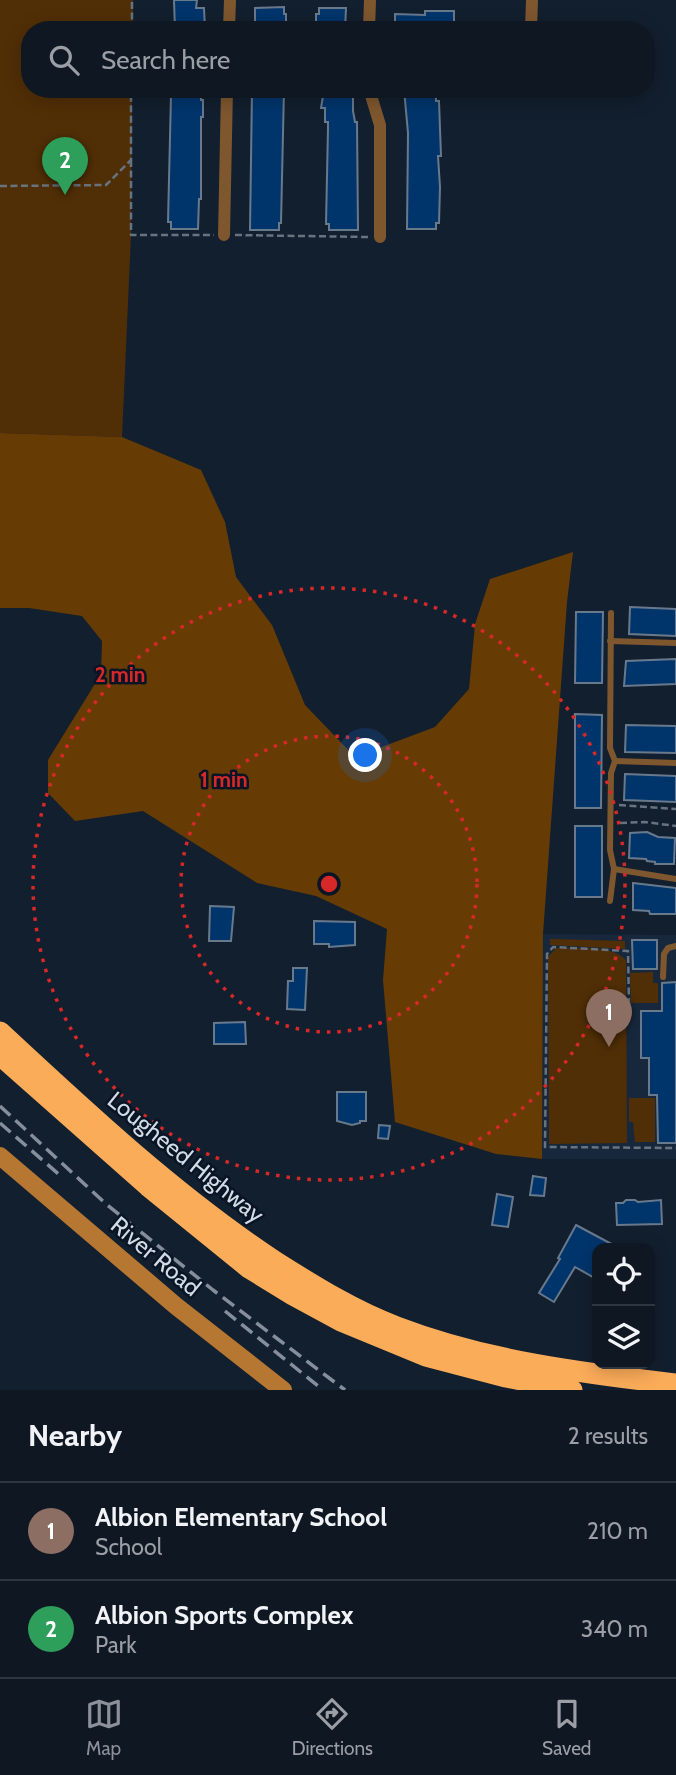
<!DOCTYPE html>
<html lang="en">
<head>
<meta charset="utf-8">
<style>
  body { margin:0; font-family:Cabin,sans-serif; background:#17202a; color:#f1f3f6 }
  .controls { position:absolute; right:21px; bottom:21px; display:grid; overflow:hidden; border-radius:14px; box-shadow:0 4px 18px #0003 }
  .controls button { width:63px; height:63px; display:grid; place-items:center; padding:0; border:0; border-bottom:2px solid #2e3640; background:#0e1722; color:#f1f3f6; font:35px sans-serif }
  .you { position:absolute; left:366px; top:756px; width:24px; height:24px; margin:-18px; border:5px solid #fff; border-radius:50%; background:#1a73e8; box-shadow:0 0 0 10px #1a73e833 }
  .badge { display:grid; place-items:center; width:46px; height:46px; border-radius:50%; background:#8c9099; color:#fff; font-size:23px; font-weight:700 }
  .pin { position:absolute; translate:-50% -58px; filter:drop-shadow(0 2px 4px #0008) }
  .pin::after { content:''; position:absolute; top:37px; width:24px; height:21px; background:inherit; clip-path:polygon(0 0,100% 0,50% 100%) }
  .list { margin:0; padding:0; list-style:none }
  h2 { display:flex; justify-content:space-between; align-items:center; height:91px; margin:0; padding:0 28px; font-size:30px }
  h2 small { font-size:23px; font-weight:400; color:#9b9fa5 }
  .list li { display:grid; grid-template-columns:46px 1fr auto; gap:21px; align-items:center; box-sizing:border-box; height:98px; padding:0 28px; border-top:2px solid #2e3640 }
  .list b { display:block; font-size:26px; white-space:nowrap }
  .list p { margin:0; font-size:23px; white-space:nowrap; color:#9b9fa5 }
  .list em { font-size:23px; font-style:normal; color:#9b9fa5 }
  .icon { flex:none; width:38px; height:38px; fill:none; stroke:currentColor; stroke-width:2; stroke-linecap:round; stroke-linejoin:round }
  .map { position:relative; flex:none; width:676px; height:1390px; overflow:hidden }
  .search { position:absolute; background:#0e1722; box-shadow:0 4px 18px #0003; left:21px; right:21px; top:21px; height:77px; display:flex; align-items:center; gap:18px; box-sizing:border-box; padding:0 24px; border-radius:28px; color:#9b9fa5; font-size:26px }
  .sheet { height:287px; background:#0e1722 }
  nav { display:flex; justify-content:space-around; align-items:center; box-sizing:border-box; height:98px; border-top:2px solid #2e3640; background:#0e1722; font-size:19px; color:#9b9fa5 }
  nav a { display:grid; justify-items:center; gap:4px }
  nav .on { color:#8c9099 }
  .map>svg:first-child { display:block }
</style>
</head>
<body>
<div class="map">
<svg width="676" height="1390" viewBox="0 0 676 1390">
  <rect width="100%" height="100%" fill="#121f2e"/>
  <path fill="#18283c" d="M 543,934 L 676,935 L 676,1159 L 542,1159 Z"/>
  <g fill="#512f06">
    <path d="M 0,0 L 133,0 L 133,30 L 30,30 L 30,89 L 132,89 L 131,235 L 122,437 L 0,433 Z"/>
    <path d="M 550,939 L 625,941 L 625,949 L 550,945 Z"/>
    <path d="M 556,948 C 577,949 610,944 626,960 L 627,1143 L 549,1144 L 548,957 Z"/>
    <path d="M 653,972 L 653,983 L 658,983 L 658,1003 L 631,1003 L 630,973 Z"/>
    <path d="M 629,1098 L 655,1098 L 655,1142 L 635,1142 L 633,1122 L 629,1122 Z"/>
  </g>
  <path fill="#673c04" d="M 0,433 L 122,437 L 201,470 L 225,522 L 236,577 L 272,625 L 305,705 L 355,757 L 435,727 L 469,689 L 475,624 L 490,579 L 573,552 L 567,602 L 543,934 L 542,1159 L 496,1154 L 395,1122 L 383,980 L 387,929 L 316,896 L 257,883 L 143,811 L 75,821 L 48,793 L 48,760 L 101,674 L 102,641 L 82,616 L 29,608 L 0,608 Z"/>
  <g fill="#00356c" stroke="#69798c" stroke-width="2">
    <path d="M 174,0 L 197,0 L 196,8 L 204,8 L 205,30 L 175,30 Z"/>
    <path d="M 284,7 L 284,14 L 286,14 L 286,30 L 259,30 L 259,26 L 255,26 L 255,8 Z"/>
    <path d="M 319,8 L 346,8 L 345,30 L 316,30 L 316,14 L 319,14 Z"/>
    <path d="M 425,11 L 454,11 L 454,30 L 395,30 L 395,14 L 425,15 Z"/>
    <path d="M 175,89 L 201,89 L 201,100 L 203,100 L 203,117 L 201,117 L 201,199 L 199,199 L 198,229 L 171,229 L 171,222 L 168,222 L 171,95 L 175,95 Z"/>
    <path d="M 252,89 L 284,89 L 281,223 L 279,223 L 279,230 L 250,230 Z"/>
    <path d="M 404,89 L 436,89 L 436,101 L 439,101 L 441,156 L 438,156 L 440,187 L 439,223 L 436,223 L 436,229 L 407,229 L 408,133 Z"/>
    <path d="M 324,90 L 353,90 L 353,111 L 355,122 L 357,122 L 358,230 L 329,230 L 329,224 L 326,224 L 328,128 L 328,122 L 325,122 L 325,108 L 321,108 Z"/>
    <path d="M 630,607 L 676,609 L 676,636 L 629,634 Z"/>
    <path d="M 576,612 L 603,612 L 602,683 L 575,683 Z"/>
    <path d="M 676,659 L 676,684 L 624,686 L 626,661 Z"/>
    <path d="M 575,714 L 602,715 L 601,808 L 575,808 Z"/>
    <path d="M 626,725 L 676,726 L 676,753 L 625,752 Z"/>
    <path d="M 625,774 L 676,776 L 676,802 L 624,800 Z"/>
    <rect x="575" y="826" width="27" height="71"/>
    <path d="M 647,832 L 658,837 L 675,838 L 674,864 L 655,864 L 655,862 L 647,861 L 646,859 L 629,858 L 630,833 Z"/>
    <path d="M 633,883 L 676,888 L 676,914 L 650,914 L 649,911 L 633,910 Z"/>
    <path d="M 210,906 L 234,907 L 231,941 L 209,941 Z"/>
    <path d="M 314,921 L 355,922 L 355,945 L 329,947 L 329,944 L 314,944 Z"/>
    <path d="M 632,940 L 657,940 L 657,969 L 633,969 Z"/>
    <path d="M 293,968 L 307,968 L 305,1010 L 287,1009 L 288,981 L 293,981 Z"/>
    <path d="M 676,982 L 676,1143 L 658,1143 L 657,1095 L 649,1095 L 649,1058 L 641,1058 L 641,1011 L 662,1011 L 662,983 Z"/>
    <path d="M 245,1022 L 246,1044 L 214,1044 L 214,1023 Z"/>
    <path d="M 337,1092 L 366,1092 L 366,1121 L 360,1121 L 360,1123 L 352,1125 L 337,1121 Z"/>
    <path d="M 379,1125 L 390,1126 L 388,1139 L 378,1138 Z"/>
    <path d="M 533,1176 L 546,1178 L 544,1196 L 530,1195 Z"/>
    <path d="M 497,1194 L 513,1197 L 508,1227 L 492,1225 Z"/>
    <path d="M 626,1200 L 635,1200 L 638,1202 L 661,1200 L 662,1224 L 617,1225 L 616,1203 L 623,1203 Z"/>
    <path d="M 576,1225 L 619,1248 L 597,1248 L 597,1269 L 593,1277 L 575,1267 L 554,1302 L 539,1293 L 560,1259 L 558,1258 Z"/>
  </g>
  <g fill="none" stroke-linecap="round" stroke-linejoin="round">
    <g stroke="#687380" stroke-width="2.5" stroke-dasharray="7 3.5" stroke-linecap="butt">
      <path d="M 132,30 L 132,0"/>
      <path d="M 131,160 L 131,235 L 214,235"/>
      <path d="M 0,186 L 106,185 L 131,160 L 131,89"/>
      <path d="M 235,235 L 368,237"/>
      <path d="M 619,805 L 676,809"/>
      <path d="M 620,823 L 645,822 L 676,826"/>
      <path d="M 629,1005 L 628,951 L 553,947 L 547,954 L 545,1147 L 676,1148"/>
    </g>
    <g stroke="#7e572f" stroke-width="6">
      <path d="M 610,641 L 676,643"/>
      <path d="M 615,761 L 676,763"/>
      <path d="M 614,869 L 676,879"/>
      <path d="M 610,901 L 614,869 L 610,850 L 611,773 L 615,761 L 610,748 L 611,613"/>
      <path d="M 663,977 L 664,954 L 668,948 L 676,946"/>
    </g>
    <g stroke="#7e572f" stroke-width="12">
      <path d="M 229,30 L 230,0"/>
      <path d="M 369,30 L 370,0"/>
      <path d="M 531,30 L 532,0"/>
      <path d="M 369,89 L 380,125 L 380,237"/>
      <path d="M 224,235 L 227,89"/>
    </g>
    <path stroke="#b67732" stroke-width="18" d="M 0,1156 L 176,1306 L 283,1390"/>
    <g stroke="#fbac59" stroke-width="21">
      <path d="M 0,1032 C 87,1113 176,1196 276,1262 C 314,1286 354,1311 397,1327 C 486,1361 581,1373 676,1384"/>
      <path d="M 0,1055 L 148,1186 L 249,1268 L 293,1295 L 341,1321 L 426,1356 L 506,1377 L 572,1390"/>
    </g>
    <g stroke="#858f9c" stroke-width="3.5" stroke-dasharray="14 7" stroke-linecap="butt">
      <path d="M 0,1106 L 106,1204 L 213,1290 L 345,1390"/>
      <path d="M 0,1123 L 63,1178"/>
      <path d="M 225,1311 L 323,1390"/>
    </g>
  </g>
  <g fill="none" stroke="#d62828" stroke-width="3.5" stroke-dasharray="3.5 7">
    <circle cx="329" cy="884" r="148"/>
    <circle cx="329" cy="884" r="296"/>
  </g>
  <g text-anchor="middle" dominant-baseline="central" stroke-width="5" stroke-linejoin="round" paint-order="stroke">
    <g font-size="24" fill="#d2dbe6" stroke="#091524">
      <text transform="translate(186 1157) rotate(39)">Lougheed Highway</text>
      <text transform="translate(156 1256) rotate(40)">River Road</text>
    </g>
  </g>
  <circle cx="329" cy="884" r="10" fill="#d62828" stroke="#091524" stroke-width="3.5"/>
  <g font-size="21" text-anchor="middle" font-weight="bold" fill="#d62828" stroke="#091524" stroke-width="5" stroke-linejoin="round" paint-order="stroke">
    <text x="120" y="682">2 min</text>
    <text x="224" y="787">1 min</text>
  </g>
</svg>
<div class="controls">
<button><svg class="icon" aria-label="locate" viewBox="0 0 24 24"><circle cx="12" cy="12" r="6"/><path d="M12 2v4M12 18v4M2 12h4M18 12h4"/></svg></button>
<button><svg class="icon" aria-label="layers" viewBox="0 0 24 24"><path d="M12 4l9 5-9 5-9-5zM3 14l9 5 9-5"/></svg></button>
</div>
<div class="you"></div>
<div class="pin badge" style="left:609px;top:1047px;background:#8d6e63">1</div>
<div class="pin badge" style="left:65px;top:195px;background:#2e9e5b">2</div>
<div class="search"><svg class="icon" aria-label="search" viewBox="0 0 24 24"><circle cx="10" cy="10" r="6"/><path d="M15 15l6 6"/></svg>Search here</div>
</div>
<section class="sheet">
<h2>Nearby<small>2 results</small></h2>
<ul class="list">
<li><span class="badge" style="background:#8d6e63">1</span><div><b>Albion Elementary School</b><p>School</p></div><em>210 m</em></li>
<li><span class="badge" style="background:#2e9e5b">2</span><div><b>Albion Sports Complex</b><p>Park</p></div><em>340 m</em></li>
</ul>
</section>
<nav>
<a class="on"><svg class="icon" aria-label="map" viewBox="0 0 24 24"><path d="M3 6l6-2 6 2 6-2v14l-6 2-6-2-6 2zM9 4v14M15 6v14"/></svg>Map</a>
<a><svg class="icon" aria-label="directions" viewBox="0 0 24 24"><path d="M12 3l9 9-9 9-9-9zM9 14v-3h6M13 9l2 2-2 2"/></svg>Directions</a>
<a><svg class="icon" aria-label="saved" viewBox="0 0 24 24"><path d="M7 4h10v16l-5-4-5 4z"/></svg>Saved</a>
</nav>
</body>
</html>
